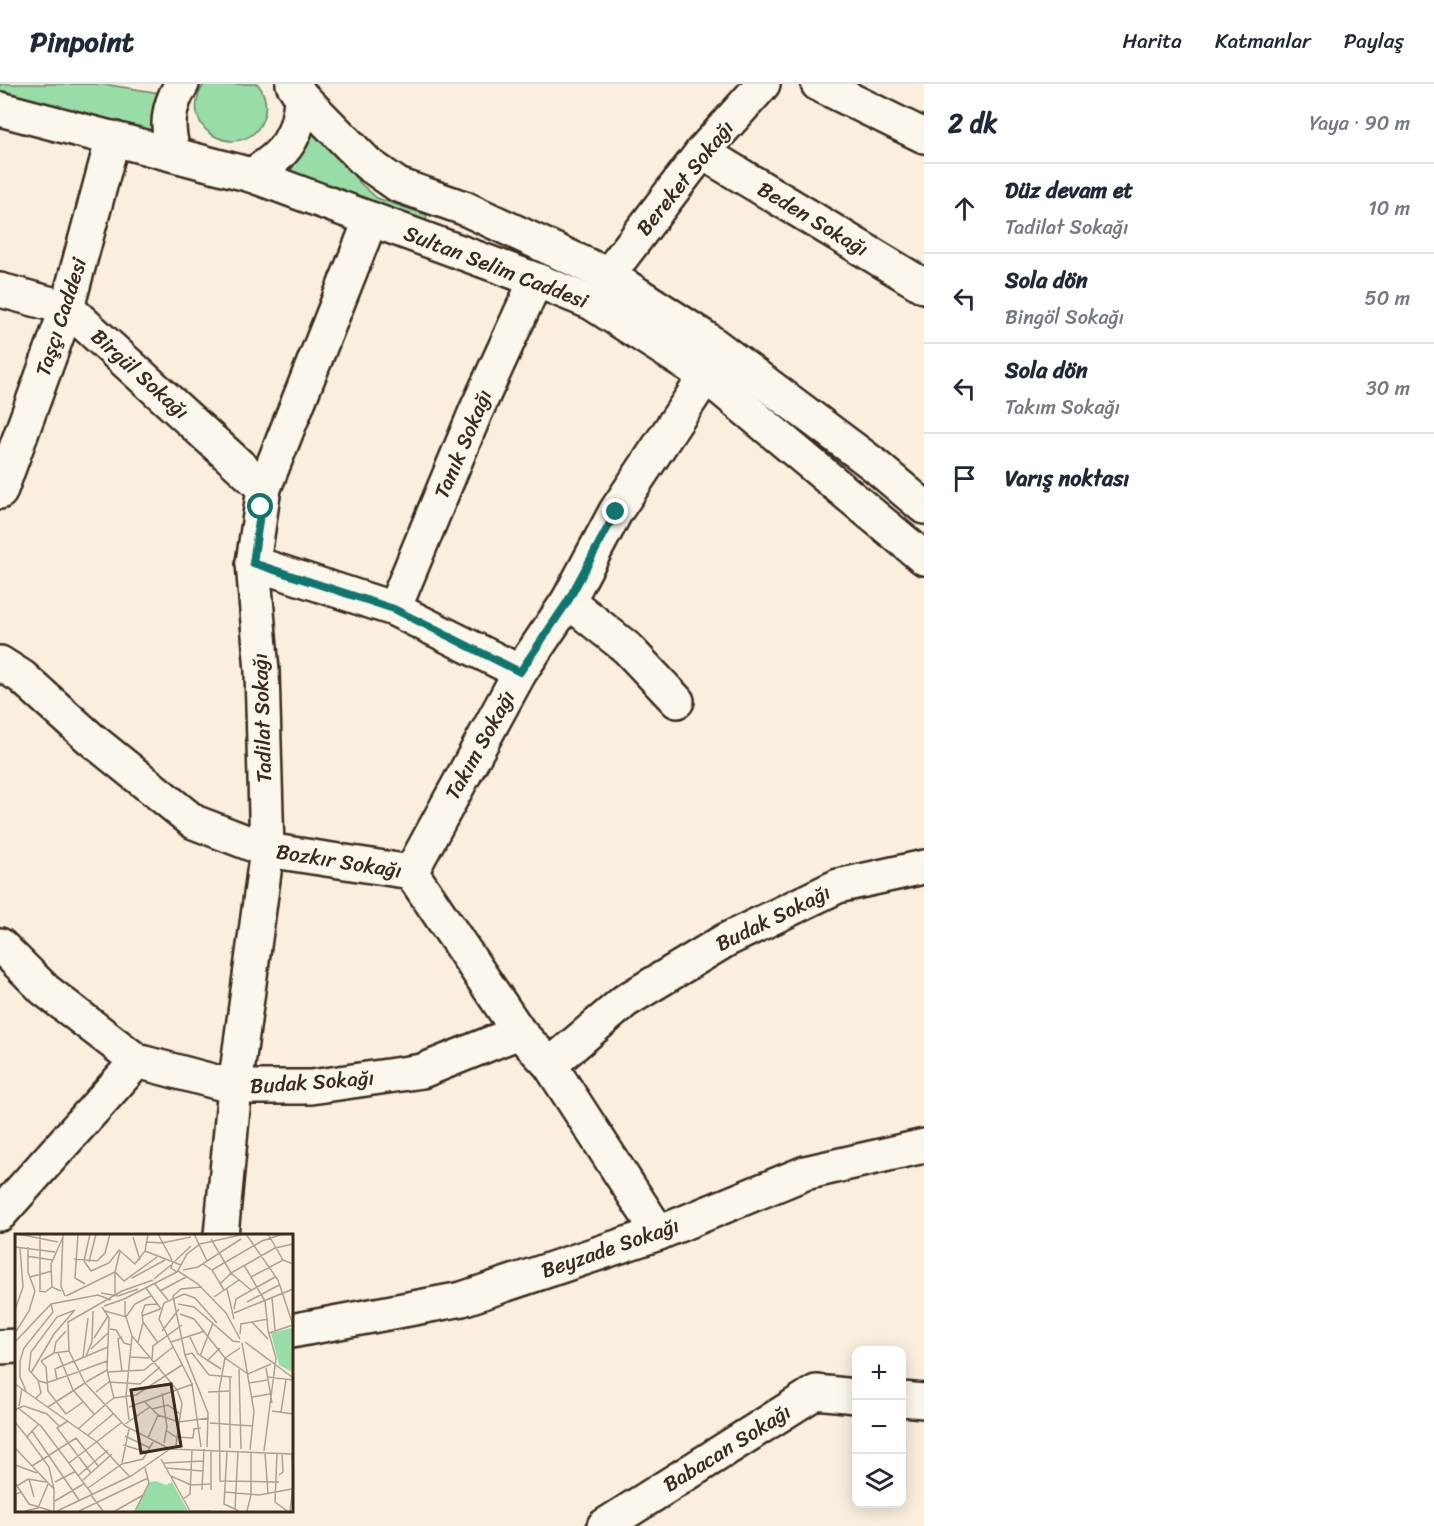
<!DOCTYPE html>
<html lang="tr">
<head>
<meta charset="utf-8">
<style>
  body { margin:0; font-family:Sriracha,sans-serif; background:#f2f2f3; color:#1f2937 }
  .controls { position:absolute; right:18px; bottom:18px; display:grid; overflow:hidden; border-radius:12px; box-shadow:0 3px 15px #0003 }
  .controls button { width:54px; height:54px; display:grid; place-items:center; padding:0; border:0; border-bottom:2px solid #e0e1e3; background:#fff; color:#1f2937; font:30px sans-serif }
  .stop { position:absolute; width:18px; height:18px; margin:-14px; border:4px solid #0f766e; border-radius:50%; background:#fff }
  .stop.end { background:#0f766e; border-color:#fff; box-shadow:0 2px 6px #0008 }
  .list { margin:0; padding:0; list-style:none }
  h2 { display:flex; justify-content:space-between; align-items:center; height:78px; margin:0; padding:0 24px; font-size:26px }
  h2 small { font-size:20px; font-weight:400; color:#747a83 }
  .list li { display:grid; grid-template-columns:39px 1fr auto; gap:18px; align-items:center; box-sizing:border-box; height:90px; padding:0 24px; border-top:2px solid #e0e1e3 }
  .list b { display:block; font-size:22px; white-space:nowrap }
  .list p { margin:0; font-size:20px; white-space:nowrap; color:#747a83 }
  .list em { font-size:20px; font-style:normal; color:#747a83 }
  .icon { flex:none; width:33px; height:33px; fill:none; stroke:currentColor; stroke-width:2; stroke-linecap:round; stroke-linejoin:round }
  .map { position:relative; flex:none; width:924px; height:1442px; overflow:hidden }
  header { display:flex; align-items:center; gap:36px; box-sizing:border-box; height:84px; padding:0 30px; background:#fff; border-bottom:2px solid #e0e1e3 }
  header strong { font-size:28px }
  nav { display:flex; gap:33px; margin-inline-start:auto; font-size:21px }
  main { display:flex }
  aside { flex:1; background:#fff }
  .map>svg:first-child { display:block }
</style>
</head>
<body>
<header>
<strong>Pinpoint</strong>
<nav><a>Harita</a><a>Katmanlar</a><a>Paylaş</a></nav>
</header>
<main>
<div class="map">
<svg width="924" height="1442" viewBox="0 0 924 1442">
  <rect width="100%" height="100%" fill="#faefde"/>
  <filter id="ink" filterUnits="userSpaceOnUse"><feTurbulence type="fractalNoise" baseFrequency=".0167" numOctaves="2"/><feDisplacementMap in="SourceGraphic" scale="12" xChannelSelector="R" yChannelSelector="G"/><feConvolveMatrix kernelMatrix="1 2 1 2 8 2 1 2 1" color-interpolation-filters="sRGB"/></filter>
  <g filter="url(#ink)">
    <g fill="#98dca7" stroke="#6a8362" stroke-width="1.5">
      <path d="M 0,0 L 103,0 L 160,9 L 157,50 L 0,12 Z"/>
      <path d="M 204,0 L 258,0 C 266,11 268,22 263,35 C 247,80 173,49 204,0 Z"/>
      <path d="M 315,45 L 360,99 L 377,114 L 427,131 L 426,137 L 387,126 L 289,90 Z"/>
    </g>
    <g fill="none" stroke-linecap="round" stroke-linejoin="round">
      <defs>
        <g id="minor">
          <path d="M 818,0 L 924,52"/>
          <path d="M 702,68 L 924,202"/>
          <path d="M 608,191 L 702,68 L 763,0"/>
          <path d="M 0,206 L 67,224 L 264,404"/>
          <path d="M 253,479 L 394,525 L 520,588"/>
          <path d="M 568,517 L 627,564 L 677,617"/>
          <path d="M 394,525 L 476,327 L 536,196"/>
          <path d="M 0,579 L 22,593 L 90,654 L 194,738 L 267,766 L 411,788 L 519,948 L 550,981 L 659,1149"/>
          <path d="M 411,788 L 520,588 L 568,517 L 616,427 L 706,292"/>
          <path d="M 0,861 L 45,906 L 137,977 L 235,1003 L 311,1003 L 422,987 L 519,948"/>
          <path d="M 550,981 L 625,917 L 726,856 L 838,802 L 924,783"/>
          <path d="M 0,1130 L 137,977"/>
          <path d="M 221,1151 L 235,1003 L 267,766 L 262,587 L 253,479 L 264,404 L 371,135"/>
          <path d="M 291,1247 L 462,1215 L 659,1149 L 805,1089 L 924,1062"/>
          <path d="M 0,1263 L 16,1262"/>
          <path d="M 902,1315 L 924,1317"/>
          <path d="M 604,1442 L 816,1308 L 856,1312"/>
        </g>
        <path id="tertiary" d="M 0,408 L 67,224 L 113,54"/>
        <g id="secondary">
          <path d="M 293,0 L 301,12 L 368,80 L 398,101 L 464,124 L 608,191 L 705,254 L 872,379 L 924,423"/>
          <path d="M 0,25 L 251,91 L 536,196 L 592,219 L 706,292 L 924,474"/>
          <path d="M 174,70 C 166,44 167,23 182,0"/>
          <path d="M 251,91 C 285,72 300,51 301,12"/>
        </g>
      </defs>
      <use href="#minor" stroke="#3b2a1e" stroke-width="38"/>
      <use href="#tertiary" stroke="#3b2a1e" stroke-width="38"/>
      <use href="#secondary" stroke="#3b2a1e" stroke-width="38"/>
      <use href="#minor" stroke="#fbf7ec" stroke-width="33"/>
      <use href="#tertiary" stroke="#fbf7ec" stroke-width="33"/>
      <use href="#secondary" stroke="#fbf7ec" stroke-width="33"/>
    </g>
  </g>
  <g fill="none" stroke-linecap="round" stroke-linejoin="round" filter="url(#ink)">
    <path stroke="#0f766e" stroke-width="8" d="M 261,423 L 253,479 L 394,525 L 520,588 L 568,517 L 616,428"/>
  </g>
  <g text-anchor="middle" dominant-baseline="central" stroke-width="4.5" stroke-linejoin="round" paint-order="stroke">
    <g font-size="21" fill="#3b2a1e" stroke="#fbf7ec">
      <text transform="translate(685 94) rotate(-51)">Bereket Sokağı</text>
      <text transform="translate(813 135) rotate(31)">Beden Sokağı</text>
      <text transform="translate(496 183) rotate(21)">Sultan Selim Caddesi</text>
      <text transform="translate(61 233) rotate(-72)">Taşçı Caddesi</text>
      <text transform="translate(140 290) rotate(42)">Birgül Sokağı</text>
      <text transform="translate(463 360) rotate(-67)">Tanık Sokağı</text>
      <text transform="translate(262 634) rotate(-92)">Tadilat Sokağı</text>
      <text transform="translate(480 661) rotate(-61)">Takım Sokağı</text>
      <text transform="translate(339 777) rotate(9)">Bozkır Sokağı</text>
      <text transform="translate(773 834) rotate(-26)">Budak Sokağı</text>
      <text transform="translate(312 998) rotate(-4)">Budak Sokağı</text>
      <text transform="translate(610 1164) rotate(-19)">Beyzade Sokağı</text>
      <text transform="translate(727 1364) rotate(-32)">Babacan Sokağı</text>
    </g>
  </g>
  <g transform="translate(15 1150)">
    <rect width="278" height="278" fill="#faefde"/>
    <path d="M 276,94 L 277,95 L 277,138 L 264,131 L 256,99 ZM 141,247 L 151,251 L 157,248 L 173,277 L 120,277 L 135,248 Z" fill="#98dca7"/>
    <path fill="none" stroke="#aea091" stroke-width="1.5" d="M 3,0 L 43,8M 48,0 L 46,52 L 50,62M 63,0 L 60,44 L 70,50M 86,0 L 128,0M 143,0 L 157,26M 179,0 L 192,27M 231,0 L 263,46 L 278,91M 253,0 L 268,26M 118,3 L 125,26M 196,5 L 216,39 L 236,56M 132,8 L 147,9 L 176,3M 0,13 L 40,18M 13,13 L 13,38 L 20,57M 130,17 L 166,31M 12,22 L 37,26M 59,25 L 82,27 L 90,19 L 95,0M 69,27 L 76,37 L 94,29 L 104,16 L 120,30 L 130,17 L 133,0M 69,27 L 75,0M 160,27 L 176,12M 74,28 L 81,0M 158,28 L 156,34 L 162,38 L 172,20 L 185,10 L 230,0M 188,30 L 197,36 L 209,56M 229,31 L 250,67 L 253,96 L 261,124 L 249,217M 168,36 L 183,33 L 226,5M 197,36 L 247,7 L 268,0M 163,37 L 183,50 L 211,79 L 225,105M 100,38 L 109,47 L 142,23M 15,43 L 37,37M 236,43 L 268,26 L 278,30M 117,44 L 150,26M 139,45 L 156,31M 138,46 L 107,57 L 53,88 L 54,117 L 70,149 L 110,192 L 155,215 L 278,220M 139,49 L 153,66M 205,50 L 216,39 L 260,14 L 278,10M 37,53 L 36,30 L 48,3M 187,53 L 166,55 L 158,62 L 170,121 L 193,179 L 192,213M 131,54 L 146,75M 212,55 L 219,85M 25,56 L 25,0M 24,57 L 30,58 L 37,53 L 46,57M 145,57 L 171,43M 86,59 L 103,62 L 123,55M 100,61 L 100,39M 51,62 L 100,38 L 105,17M 199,63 L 224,46M 257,64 L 260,96M 109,65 L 162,38M 110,67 L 110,80 L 117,102 L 162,156 L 167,169 L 161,211M 232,68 L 264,51M 142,70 L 130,71 L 127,79 L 128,88 L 143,109M 163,70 L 179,73 L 218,107 L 225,108M 89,72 L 112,64M 87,73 L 94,84 L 92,136 L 99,164M 219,75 L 221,65 L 260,43M 0,76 L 8,53 L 5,14M 90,77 L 111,83 L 120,70 L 136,62M 219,79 L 278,55M 165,80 L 179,85 L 210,124M 127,82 L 145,75M 237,88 L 253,105M 95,95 L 101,96 L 109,109 L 116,111M 147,97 L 164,75M 0,99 L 14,77 L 20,57M 254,99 L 278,91M 225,100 L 226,90 L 253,85M 107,103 L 103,105 L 107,138M 175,103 L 183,120 L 206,135M 79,104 L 93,82M 0,108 L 36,70 L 83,61 L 96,66M 123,108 L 128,89M 156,108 L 190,97M 230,108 L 277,143M 227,109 L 239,177 L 235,216M 76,115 L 94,98M 39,119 L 41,108 L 51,97M 43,119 L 58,156 L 79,180M 170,121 L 177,119 L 194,141M 71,122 L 77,108 L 78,77M 185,122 L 198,89M 68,123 L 73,84M 115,123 L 134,124M 210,124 L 204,157 L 205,247 L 264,248M 210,124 L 233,140 L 256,130M 210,124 L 225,114M 137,126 L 138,112 L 167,91M 26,127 L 31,133 L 33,157 L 51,180M 26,127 L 39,119 L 54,117M 60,127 L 93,113M 192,127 L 205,114M 251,134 L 257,169M 224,135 L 226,215M 65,137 L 92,127M 92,138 L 129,136 L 158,113M 16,139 L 39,100 L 59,77M 194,141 L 217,143M 215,143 L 215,214M 252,143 L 278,146 L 278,142M 42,146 L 40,135 L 59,127M 24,147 L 31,149 L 63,138M 71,148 L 92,136M 234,149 L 252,146M 0,150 L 82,208 L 115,243M 11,157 L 5,143 L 5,127 L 9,114 L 38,78 L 36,70M 81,158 L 94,148 L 125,150 L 145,133M 193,158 L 214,157M 147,159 L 152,193 L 149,209M 237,163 L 255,160M 21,164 L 26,159 L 23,146 L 14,136 L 16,118 L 42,83 L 60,76M 129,167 L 143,181 L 164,188 L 194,184M 91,170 L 99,164 L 121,161 L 167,131M 4,172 L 7,154M 33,173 L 70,149M 114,173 L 178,150M 3,174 L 9,172 L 32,180 L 45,193M 137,175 L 153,171 L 165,180M 0,177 L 3,174 L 26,192 L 77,260M 257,177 L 278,180M 266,178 L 271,146M 51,180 L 68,168M 114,186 L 111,162 L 117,102M 53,187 L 42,194 L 76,239M 0,188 L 12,203M 195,189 L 237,192M 24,190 L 17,197 L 64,266M 110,190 L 135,173M 63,195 L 90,171M 17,197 L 12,203 L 34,233 L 39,255M 152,197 L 161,203 L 178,204 L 179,195 L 186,194M 73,201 L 98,180M 110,202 L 135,214M 133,204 L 143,181M 108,211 L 132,218M 186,213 L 177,150 L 144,85 L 149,69 L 169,60 L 180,64 L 202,89M 0,214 L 39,255 L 39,277M 212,217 L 209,270 L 224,277M 250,219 L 253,260M 262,219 L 260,268 L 272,277M 277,220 L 278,241M 146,225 L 175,277M 54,229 L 106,189M 107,229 L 114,195M 149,229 L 188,227M 0,231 L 22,239M 17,232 L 61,204 L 84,233M 151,234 L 188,237M 64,241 L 93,216M 264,241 L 268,238 L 267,219M 156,242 L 176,251 L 195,250M 14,245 L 19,263M 68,246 L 97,220M 40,248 L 61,237M 0,249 L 14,270 L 37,277M 2,252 L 13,245 L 31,248M 73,254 L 107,230 L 128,225 L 138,208M 187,256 L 189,215M 196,256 L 196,216M 210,258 L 244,261 L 277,255M 76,261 L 88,277M 168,265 L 175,260 L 177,216M 40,267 L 70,249M 220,275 L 223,217M 1,277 L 1,260 L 6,258M 10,277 L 23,274 L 33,250M 42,277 L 116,242 L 155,215M 64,277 L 133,244M 100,277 L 130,260M 120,277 L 134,249 L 130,234M 175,277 L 196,277M 232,277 L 236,261 L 236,218M 275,277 L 278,252"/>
    <path fill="#3b2a1e" fill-opacity="0.15" stroke="#3b2a1e" stroke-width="3" d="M 156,150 L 166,212 L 126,219 L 116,156 Z"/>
    <rect width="278" height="278" fill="none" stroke="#3b2a1e" stroke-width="3"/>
  </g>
</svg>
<div class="controls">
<button>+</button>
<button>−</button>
<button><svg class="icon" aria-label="layers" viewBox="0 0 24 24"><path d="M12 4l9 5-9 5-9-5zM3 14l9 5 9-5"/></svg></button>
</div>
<div class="stop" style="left:261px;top:423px"></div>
<div class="stop end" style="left:616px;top:428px"></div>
</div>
<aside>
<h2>2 dk<small>Yaya · 90 m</small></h2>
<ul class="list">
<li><svg class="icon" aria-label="ahead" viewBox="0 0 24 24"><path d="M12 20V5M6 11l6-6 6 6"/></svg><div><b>Düz devam et</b><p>Tadilat Sokağı</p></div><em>10 m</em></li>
<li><svg class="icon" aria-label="left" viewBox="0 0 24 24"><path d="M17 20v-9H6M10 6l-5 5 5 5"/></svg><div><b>Sola dön</b><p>Bingöl Sokağı</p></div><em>50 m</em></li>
<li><svg class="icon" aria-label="left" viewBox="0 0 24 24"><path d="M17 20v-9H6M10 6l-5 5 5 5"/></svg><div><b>Sola dön</b><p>Takım Sokağı</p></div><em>30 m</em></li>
<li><svg class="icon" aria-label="arrive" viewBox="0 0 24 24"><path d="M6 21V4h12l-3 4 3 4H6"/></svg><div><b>Varış noktası</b></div></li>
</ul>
</aside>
</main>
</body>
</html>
